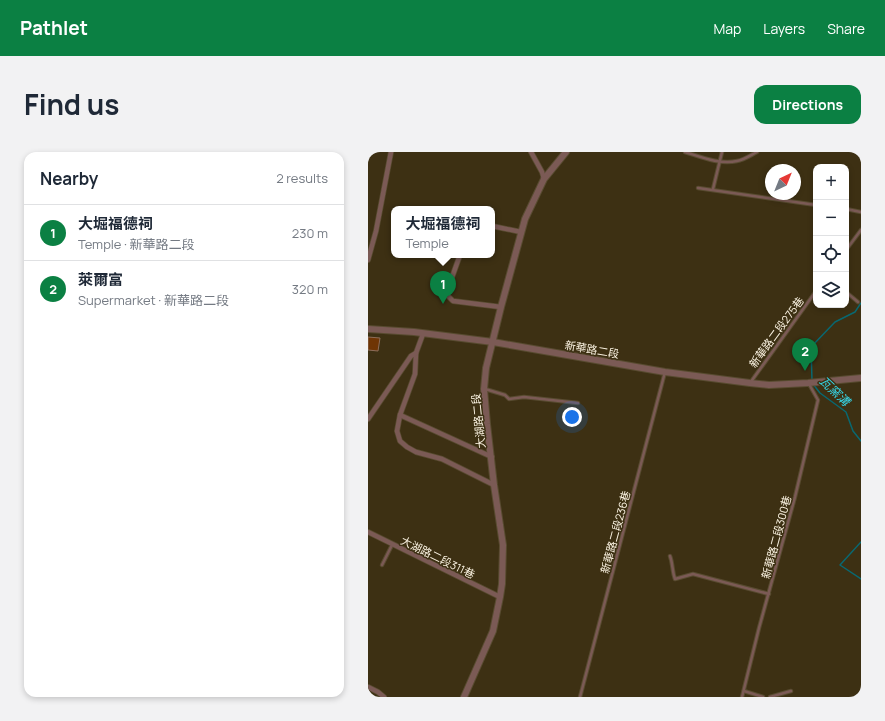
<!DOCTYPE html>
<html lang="en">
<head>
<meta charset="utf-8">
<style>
  body { margin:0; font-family:Manrope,"Noto Sans TC",sans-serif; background:#f2f2f3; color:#1f2937 }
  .controls { position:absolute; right:12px; top:12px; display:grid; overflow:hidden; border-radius:8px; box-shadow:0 2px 6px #0003 }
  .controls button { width:36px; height:36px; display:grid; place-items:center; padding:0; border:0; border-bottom:1px solid #e0e1e3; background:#fff; color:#1f2937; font:20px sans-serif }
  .compass { position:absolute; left:397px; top:12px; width:36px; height:36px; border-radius:50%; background:#fff; box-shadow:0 2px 6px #0003; rotate:43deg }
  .you { position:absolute; left:204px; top:265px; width:14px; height:14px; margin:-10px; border:3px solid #fff; border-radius:50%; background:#1a73e8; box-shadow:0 0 0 6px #1a73e833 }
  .badge { display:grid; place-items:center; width:26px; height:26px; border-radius:50%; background:#0b8043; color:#fff; font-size:13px; font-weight:700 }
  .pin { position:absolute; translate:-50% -33px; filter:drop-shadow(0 1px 2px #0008) }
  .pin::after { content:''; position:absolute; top:21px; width:14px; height:12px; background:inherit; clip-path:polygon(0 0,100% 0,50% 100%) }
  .popup { position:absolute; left:23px; top:54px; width:104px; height:52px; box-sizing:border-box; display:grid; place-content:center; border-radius:8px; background:#fff; filter:drop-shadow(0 1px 3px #0005); font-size:13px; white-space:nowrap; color:#747a83 }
  .popup b { font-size:15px; color:#1f2937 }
  .popup::after { content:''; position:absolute; left:50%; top:100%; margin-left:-8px; border:8px solid transparent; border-top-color:#fff }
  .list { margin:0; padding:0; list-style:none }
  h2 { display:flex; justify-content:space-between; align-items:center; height:52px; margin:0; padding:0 16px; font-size:17px }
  h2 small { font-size:13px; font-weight:400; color:#747a83 }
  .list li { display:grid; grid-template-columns:26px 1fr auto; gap:12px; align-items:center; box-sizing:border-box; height:56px; padding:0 16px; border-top:1px solid #e0e1e3 }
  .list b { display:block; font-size:15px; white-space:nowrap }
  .list p { margin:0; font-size:13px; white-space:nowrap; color:#747a83 }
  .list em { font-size:13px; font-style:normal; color:#747a83 }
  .icon { flex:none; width:22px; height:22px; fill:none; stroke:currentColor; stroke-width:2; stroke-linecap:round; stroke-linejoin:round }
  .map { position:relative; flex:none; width:493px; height:545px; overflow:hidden; border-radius:12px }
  header { display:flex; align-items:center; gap:24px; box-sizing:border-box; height:56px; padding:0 20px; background:#0b8043; color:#fff }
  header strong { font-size:19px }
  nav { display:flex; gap:22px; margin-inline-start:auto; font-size:14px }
  .intro { display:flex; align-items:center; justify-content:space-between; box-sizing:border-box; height:96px; padding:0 24px }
  h1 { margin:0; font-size:28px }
  .button { padding:10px 18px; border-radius:12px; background:#0b8043; color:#fff; font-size:14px; font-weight:700 }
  main { display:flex; gap:24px; padding:0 24px }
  aside { flex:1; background:#fff; border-radius:12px; box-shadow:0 2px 6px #0003 }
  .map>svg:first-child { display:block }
</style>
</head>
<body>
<header>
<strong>Pathlet</strong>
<nav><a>Map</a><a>Layers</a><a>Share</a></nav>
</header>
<div class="intro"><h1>Find us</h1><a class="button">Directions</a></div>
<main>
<aside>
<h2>Nearby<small>2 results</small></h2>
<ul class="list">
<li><span class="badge">1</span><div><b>大堀福德祠</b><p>Temple · 新華路二段</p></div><em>230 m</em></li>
<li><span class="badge">2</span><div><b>萊爾富</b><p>Supermarket · 新華路二段</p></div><em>320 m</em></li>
</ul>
</aside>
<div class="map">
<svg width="493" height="545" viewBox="0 0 493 545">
  <rect width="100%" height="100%" fill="#3d3013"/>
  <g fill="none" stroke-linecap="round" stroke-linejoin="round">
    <g stroke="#096871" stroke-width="1.5">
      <path d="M 444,229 L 443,195 L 467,170 L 487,160 L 493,151"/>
      <path d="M 445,232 L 452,241 L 478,260 L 485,279 L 493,289"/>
      <path d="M 493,390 L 472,413 L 493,427"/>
    </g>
  </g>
  <path fill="#6f3505" stroke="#8d6e5b" d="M 0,185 L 12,186 L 10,199 L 0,198 Z"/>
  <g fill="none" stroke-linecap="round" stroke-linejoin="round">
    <defs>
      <g id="service">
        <path d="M 317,0 C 333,5 352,13 369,9 C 376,8 383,3 389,0"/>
        <path d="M 330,36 L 448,53"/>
        <path d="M 345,37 L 354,0"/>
        <path d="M 478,57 L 493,60"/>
        <path d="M 478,98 L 493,78"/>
        <path d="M 478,140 L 490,150"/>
        <path d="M 382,231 L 448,139"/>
        <path d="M 117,237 L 137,243 L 141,247 L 156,245 L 210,251"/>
        <path d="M 302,404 C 305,412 304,419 307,427 L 325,422 L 401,442"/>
        <path d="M 14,413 L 24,393"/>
        <path d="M 376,539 L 395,545"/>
        <path d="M 212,545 L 297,220"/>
        <path d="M 374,545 L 391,476 L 427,345 L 450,248 L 441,232"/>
        <path d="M 402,545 L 423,539"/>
      </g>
      <g id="minor">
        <path d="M 163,0 L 174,20 L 176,27"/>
        <path d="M 124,74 L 153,80"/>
        <path d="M 92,103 L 78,142 L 85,149 L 133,155"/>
        <path d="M 0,108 L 8,79 L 23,0"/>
        <path d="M 55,182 L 48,201 L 47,222 L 32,263 L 29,279 L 32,289 L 39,295 L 48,300 L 74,307 L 126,333"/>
        <path d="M 32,263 L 124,305"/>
        <path d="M 0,267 L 43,204 L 48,201"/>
        <path d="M 0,380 L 132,445"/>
        <path d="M 0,535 L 10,540 L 16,545"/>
      </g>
      <g id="tertiary">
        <path d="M 0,177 L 46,180 L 125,190 L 297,220 L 382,231 L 401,233 L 440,231 L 493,226"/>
        <path d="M 96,545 L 125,479 L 132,445 L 134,432 L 135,393 L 126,333 L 119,272 L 116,237 L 118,216 L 133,155 L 157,67 L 176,27 L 198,0"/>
      </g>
    </defs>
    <use href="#service" stroke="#584b30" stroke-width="4.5"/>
    <use href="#minor" stroke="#584b30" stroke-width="6"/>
    <use href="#tertiary" stroke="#584b30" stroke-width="8"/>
    <use href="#service" stroke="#7b5a55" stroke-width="2.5"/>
    <use href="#minor" stroke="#7b5a55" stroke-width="4.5"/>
    <use href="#tertiary" stroke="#7b5a55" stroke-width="6"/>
  </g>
  <g text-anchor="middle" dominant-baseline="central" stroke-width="3" stroke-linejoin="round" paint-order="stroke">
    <g font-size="11" fill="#fbf3e2" stroke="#3d3013">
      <text transform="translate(408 180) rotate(-54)">新華路二段275巷</text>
      <text transform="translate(224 197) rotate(10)">新華路二段</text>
      <text transform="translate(110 269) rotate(-96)">大湖路二段</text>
      <text transform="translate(247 380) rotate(-75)">新華路二段236巷</text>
      <text transform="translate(408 385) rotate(-75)">新華路二段300巷</text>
      <text transform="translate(70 405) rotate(26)">大湖路二段311巷</text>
    </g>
    <g font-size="12" font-style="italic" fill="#35d7e9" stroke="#3d3013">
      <text transform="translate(467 239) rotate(43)">瓦窯溝</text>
    </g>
  </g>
</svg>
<div class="controls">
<button>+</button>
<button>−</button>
<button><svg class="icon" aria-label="locate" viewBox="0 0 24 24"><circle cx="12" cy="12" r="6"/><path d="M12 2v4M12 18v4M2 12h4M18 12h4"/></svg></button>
<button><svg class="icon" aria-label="layers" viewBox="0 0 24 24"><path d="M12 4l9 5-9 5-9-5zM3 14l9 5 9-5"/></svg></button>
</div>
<svg class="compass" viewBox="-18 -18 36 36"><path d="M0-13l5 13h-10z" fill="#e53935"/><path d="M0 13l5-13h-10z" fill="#747a83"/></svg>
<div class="you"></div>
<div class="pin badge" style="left:75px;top:152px">1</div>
<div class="popup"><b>大堀福德祠</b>Temple</div>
<div class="pin badge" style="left:437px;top:219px">2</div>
</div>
</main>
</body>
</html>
